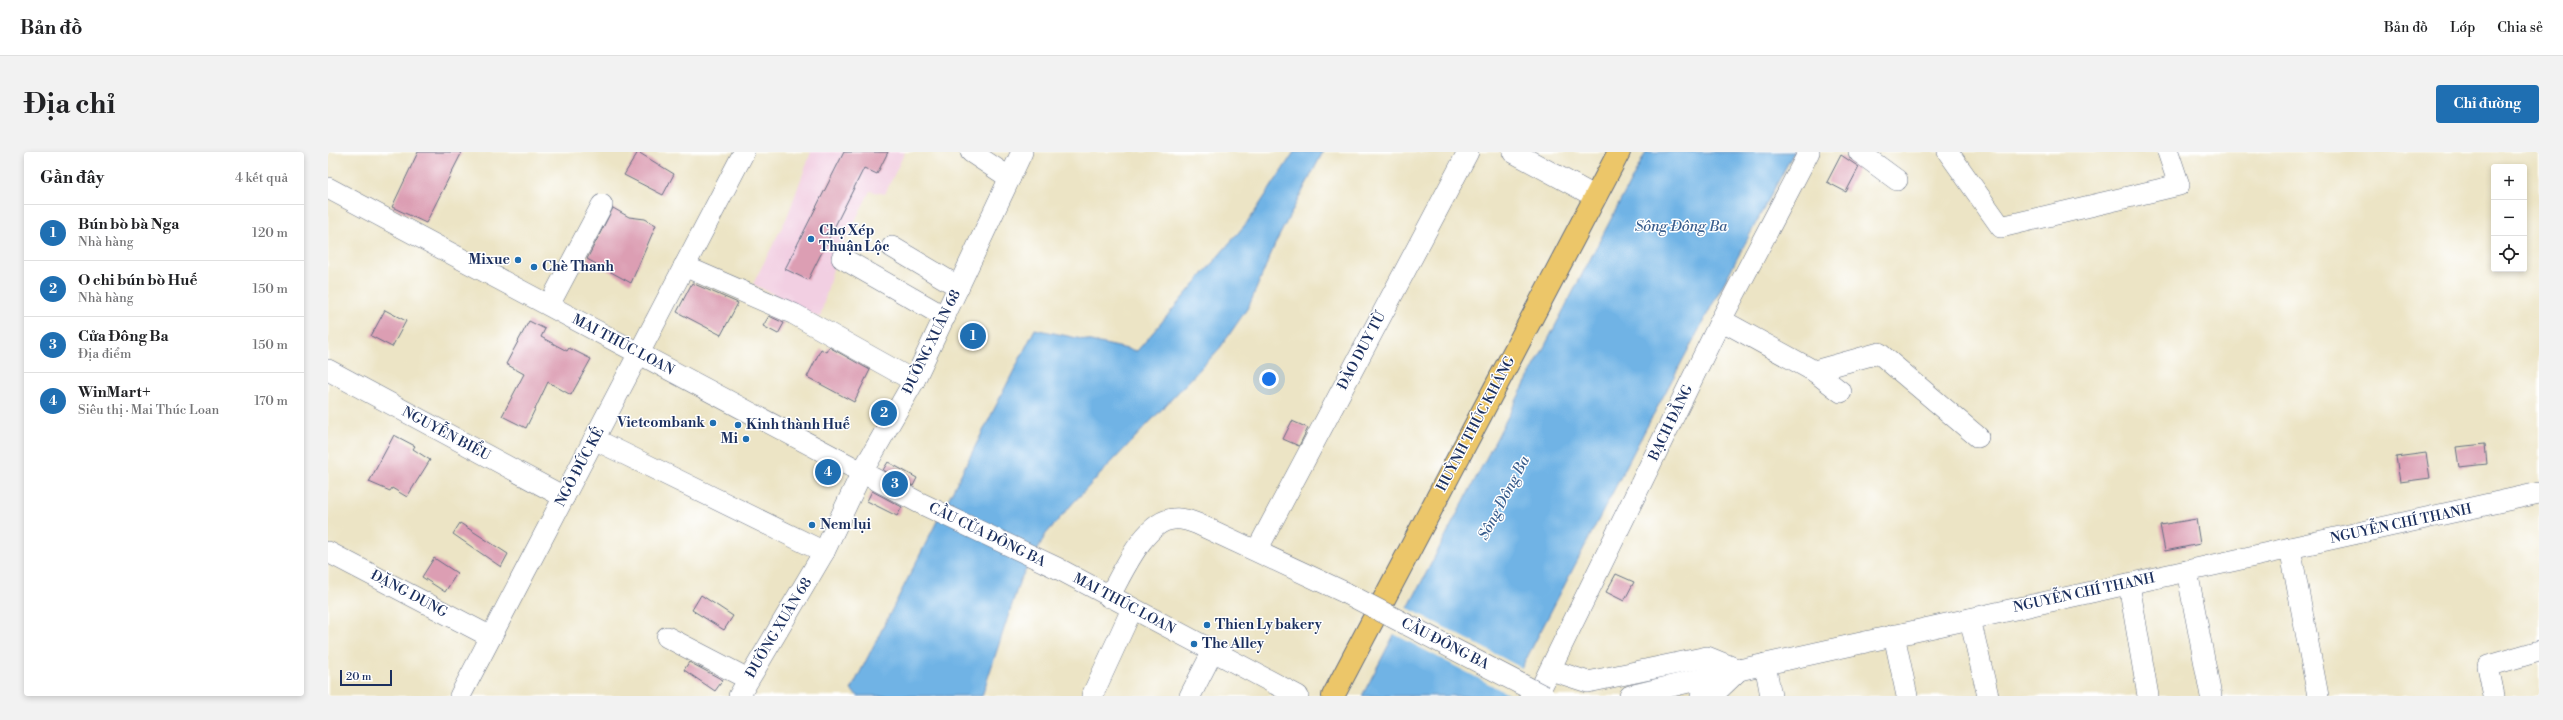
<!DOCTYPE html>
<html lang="vi">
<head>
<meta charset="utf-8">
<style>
  body { margin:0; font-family:"Libre Bodoni",serif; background:#f2f2f2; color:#202124 }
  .controls { position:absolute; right:12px; top:12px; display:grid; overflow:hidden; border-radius:4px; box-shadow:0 2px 6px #0003 }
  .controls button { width:36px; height:36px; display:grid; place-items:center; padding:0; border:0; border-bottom:1px solid #e0e0e0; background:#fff; color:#202124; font:20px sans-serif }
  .scale { position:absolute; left:12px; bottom:10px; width:52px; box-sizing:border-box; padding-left:4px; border:2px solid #1b2f5e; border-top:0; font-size:11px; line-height:14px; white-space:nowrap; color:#1b2f5e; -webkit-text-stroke:3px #fff; paint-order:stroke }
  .you { position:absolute; left:941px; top:227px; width:14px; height:14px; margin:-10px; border:3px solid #fff; border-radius:50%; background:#1a73e8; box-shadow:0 0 0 6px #1a73e833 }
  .badge { display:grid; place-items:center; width:26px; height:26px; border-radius:50%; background:#1f6fb2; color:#fff; font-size:13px; font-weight:700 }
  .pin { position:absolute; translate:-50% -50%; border:2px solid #fff; box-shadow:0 1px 4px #0006 }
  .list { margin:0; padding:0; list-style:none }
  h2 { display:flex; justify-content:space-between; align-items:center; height:52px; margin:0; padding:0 16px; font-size:17px }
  h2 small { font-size:13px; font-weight:400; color:#757577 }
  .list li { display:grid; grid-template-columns:26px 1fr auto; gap:12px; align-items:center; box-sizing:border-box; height:56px; padding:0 16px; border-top:1px solid #e0e0e0 }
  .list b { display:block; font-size:15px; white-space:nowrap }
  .list p { margin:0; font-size:13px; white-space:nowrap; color:#757577 }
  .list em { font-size:13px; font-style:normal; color:#757577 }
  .icon { flex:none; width:22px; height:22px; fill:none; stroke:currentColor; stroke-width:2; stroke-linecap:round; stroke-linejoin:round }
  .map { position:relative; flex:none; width:2211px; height:544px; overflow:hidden; border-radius:4px }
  header { display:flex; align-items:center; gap:24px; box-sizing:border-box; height:56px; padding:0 20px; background:#fff; border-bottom:1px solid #e0e0e0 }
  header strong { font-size:19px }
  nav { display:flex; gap:22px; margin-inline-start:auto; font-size:14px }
  .intro { display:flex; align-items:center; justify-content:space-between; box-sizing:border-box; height:96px; padding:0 24px }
  h1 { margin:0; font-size:28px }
  .button { padding:10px 18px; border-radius:4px; background:#1f6fb2; color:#fff; font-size:14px; font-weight:700 }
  main { display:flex; gap:24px; padding:0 24px }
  aside { flex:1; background:#fff; border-radius:4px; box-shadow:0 2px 6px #0003 }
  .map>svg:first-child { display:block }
</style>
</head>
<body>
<header>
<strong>Bản đồ</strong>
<nav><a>Bản đồ</a><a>Lớp</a><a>Chia sẻ</a></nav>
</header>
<div class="intro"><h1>Địa chỉ</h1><a class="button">Chỉ đường</a></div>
<main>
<aside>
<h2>Gần đây<small>4 kết quả</small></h2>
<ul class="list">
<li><span class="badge">1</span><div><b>Bún bò bà Nga</b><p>Nhà hàng</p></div><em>120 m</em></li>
<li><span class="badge">2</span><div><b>O chi bún bò Huế</b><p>Nhà hàng</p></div><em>150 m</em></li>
<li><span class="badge">3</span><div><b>Cửa Đông Ba</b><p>Địa điểm</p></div><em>150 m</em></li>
<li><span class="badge">4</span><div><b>WinMart+</b><p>Siêu thị · Mai Thúc Loan</p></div><em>170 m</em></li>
</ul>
</aside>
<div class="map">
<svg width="2211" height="544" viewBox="0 0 2211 544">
  <rect width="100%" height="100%" fill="#fff"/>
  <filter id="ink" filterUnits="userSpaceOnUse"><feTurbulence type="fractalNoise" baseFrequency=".025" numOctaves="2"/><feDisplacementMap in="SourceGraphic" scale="8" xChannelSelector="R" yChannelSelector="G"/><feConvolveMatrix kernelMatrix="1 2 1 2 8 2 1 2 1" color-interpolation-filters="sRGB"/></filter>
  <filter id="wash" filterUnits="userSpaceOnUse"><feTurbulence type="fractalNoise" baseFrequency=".012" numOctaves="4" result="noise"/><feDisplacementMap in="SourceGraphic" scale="16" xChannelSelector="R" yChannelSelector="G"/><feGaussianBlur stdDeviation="0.9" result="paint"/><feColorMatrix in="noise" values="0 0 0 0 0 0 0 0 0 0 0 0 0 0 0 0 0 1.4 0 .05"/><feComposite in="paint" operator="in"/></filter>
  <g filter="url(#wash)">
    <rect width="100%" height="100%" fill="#ece4c5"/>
    <path fill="#f2cfe2" d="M 483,0 L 577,0 L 557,42 L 542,39 L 507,109 L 492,166 L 425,132 L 459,65 Z"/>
    <g fill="#70b3e5" stroke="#4671a2">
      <path d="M 966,0 L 995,0 L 948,90 L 921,154 L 892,196 L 745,351 L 718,382 L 692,428 L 654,544 L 530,544 L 523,538 L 707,177 L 809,199 L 922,67 Z"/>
      <path d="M 1318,0 L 1466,0 L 1314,284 L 1179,544 L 1034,544 Z"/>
    </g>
    <path fill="#ece4c5" d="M 1078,455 L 1196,517 L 1182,543 L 1064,481 Z"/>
    <g id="blocks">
      <g fill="#dc9eb3">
        <path d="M 90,0 L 134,0 L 98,71 L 64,55 Z"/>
        <path d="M 310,0 L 346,22 L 335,43 L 296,23 Z"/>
        <path d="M 516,0 L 560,0 L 549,22 L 536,16 L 480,128 L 457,117 Z"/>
        <path d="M 1513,3 L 1531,15 L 1518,40 L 1499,30 Z"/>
        <path d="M 285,56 L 301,65 L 317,67 L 328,73 L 303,131 L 259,107 Z"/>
        <path d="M 364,131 L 410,151 L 393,183 L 349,160 Z"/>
        <path d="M 57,158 L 78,169 L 64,195 L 43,184 Z"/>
        <path d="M 441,164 L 456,171 L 450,182 L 435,174 Z"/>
        <path d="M 201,169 L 217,177 L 213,185 L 239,199 L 241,196 L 263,207 L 243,243 L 220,230 L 198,276 L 174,264 L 196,222 L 178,212 Z"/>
        <path d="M 501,195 L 542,218 L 526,250 L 479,225 L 493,197 L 498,200 Z"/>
        <path d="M 964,269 L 980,276 L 971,294 L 955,287 Z"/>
        <path d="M 66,283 L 87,294 L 85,297 L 102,308 L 79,345 L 64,336 L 62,339 L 41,330 Z"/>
        <path d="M 2157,292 L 2159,312 L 2131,315 L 2128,295 Z"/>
        <path d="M 2098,301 L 2102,326 L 2072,330 L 2068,305 Z"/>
        <path d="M 560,310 L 589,326 L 585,334 L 555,318 Z"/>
        <path d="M 544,339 L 574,355 L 569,364 L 539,349 Z"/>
        <path d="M 1868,367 L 1872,392 L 1837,399 L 1832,373 Z"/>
        <path d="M 132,371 L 180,402 L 173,415 L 125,382 Z"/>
        <path d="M 106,406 L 129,421 L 117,440 L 94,425 Z"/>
        <path d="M 1288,422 L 1306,430 L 1296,449 L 1278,440 Z"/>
        <path d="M 373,443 L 405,464 L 396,478 L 364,458 Z"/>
        <path d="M 361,510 L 395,528 L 387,539 L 356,518 Z"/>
      </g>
    </g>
  </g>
  <g filter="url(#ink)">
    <use href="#blocks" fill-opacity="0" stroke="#646e82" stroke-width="1"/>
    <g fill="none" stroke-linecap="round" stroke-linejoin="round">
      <defs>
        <g id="minor">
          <path d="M 643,0 L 682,26"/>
          <path d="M 1185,0 L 1268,45"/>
          <path d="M 1531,0 L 1569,28"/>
          <path d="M 1620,0 L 1673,75 L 1851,33 L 1840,0"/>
          <path d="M 0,36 L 590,350 L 729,416 L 970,544"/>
          <path d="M 564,95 L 631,135"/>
          <path d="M 514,106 L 617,165"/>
          <path d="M 356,114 L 466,162 L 586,229"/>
          <path d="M 221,153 L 274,53"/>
          <path d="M 1393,168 L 1486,219 L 1513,240"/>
          <path d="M 0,218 L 236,345"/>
          <path d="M 1486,219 L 1551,201 L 1650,285"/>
          <path d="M 266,287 L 496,400"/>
          <path d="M 1962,396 L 1990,544"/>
          <path d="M 929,398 L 1140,0"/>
          <path d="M 0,400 L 163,485"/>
          <path d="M 1859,419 L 1883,544"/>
          <path d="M 1801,432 L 1820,544"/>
          <path d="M 781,445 C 794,422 817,368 846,367 C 854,366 862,369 870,372 L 1018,441"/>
          <path d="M 1642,467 L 1660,544"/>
          <path d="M 1566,483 L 1579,544"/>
          <path d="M 339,485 L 420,527"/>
          <path d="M 1437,512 L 1443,544"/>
          <path d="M 1223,518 L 1260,530 L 1379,505 L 1411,518 L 1387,541 L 1373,544"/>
          <path d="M 132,544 L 416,0"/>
          <path d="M 411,544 L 496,400 L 534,320 L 586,229 L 694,0"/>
          <path d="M 764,544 L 804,457"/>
          <path d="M 862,544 L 885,499"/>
          <path d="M 1209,544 L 1393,168 L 1481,0"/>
          <path d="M 1302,544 L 1411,518 L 2211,341"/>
          <path d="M 2166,544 L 2160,514 L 2211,499"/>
        </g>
        <path id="major" d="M 1005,544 L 1291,0"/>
      </defs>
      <use href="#minor" stroke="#646e82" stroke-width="22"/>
      <use href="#major" stroke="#646e82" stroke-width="24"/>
      <use href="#minor" stroke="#fff" stroke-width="21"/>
      <use href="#major" stroke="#ecc669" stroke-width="22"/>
      <defs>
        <path id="minor-bridge" d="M 1018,441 L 1216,544"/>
      </defs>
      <use href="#minor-bridge" stroke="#646e82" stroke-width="22" stroke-linecap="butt"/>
      <use href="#minor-bridge" stroke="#fff" stroke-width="21"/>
    </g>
  </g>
  <g fill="#1f6fb2" stroke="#fff" stroke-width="1.5">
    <circle cx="483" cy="87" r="4"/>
    <circle cx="190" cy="108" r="4"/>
    <circle cx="206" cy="115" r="4"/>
    <circle cx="385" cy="271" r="4"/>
    <circle cx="410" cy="273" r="4"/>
    <circle cx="418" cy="287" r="4"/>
    <circle cx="484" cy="373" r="4"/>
    <circle cx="879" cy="473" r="4"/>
    <circle cx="866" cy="492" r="4"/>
  </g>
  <g text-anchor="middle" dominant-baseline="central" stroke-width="3" stroke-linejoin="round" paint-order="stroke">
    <g font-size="14" font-weight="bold" fill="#1b2f5e" stroke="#fff" text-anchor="start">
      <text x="491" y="79">Chợ Xép<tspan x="491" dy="16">Thuận Lộc</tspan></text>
      <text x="182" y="108" text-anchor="end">Mixue</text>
      <text x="214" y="115">Chè Thanh</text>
      <text x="377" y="271" text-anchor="end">Vietcombank</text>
      <text x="418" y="273">Kinh thành Huế</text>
      <text x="410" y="287" text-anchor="end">Mi</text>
      <text x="492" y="373">Nem lụi</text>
      <text x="887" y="473">Thien Ly bakery</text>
      <text x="874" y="492">The Alley</text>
    </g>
    <g font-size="14" fill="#1b2f5e" stroke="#fff">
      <text transform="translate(604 190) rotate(-64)">ĐƯỜNG XUÂN 68</text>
      <text transform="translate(295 193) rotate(28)">MAI THÚC LOAN</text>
      <text transform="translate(1034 199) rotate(-62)">ĐÀO DUY TỪ</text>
      <text transform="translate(1343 271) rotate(-64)">BẠCH ĐẰNG</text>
      <text transform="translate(1148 272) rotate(-62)">HUỲNH THÚC KHÁNG</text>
      <text transform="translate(118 282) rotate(28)">NGUYỄN BIỂU</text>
      <text transform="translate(252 315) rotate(-62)">NGÔ ĐỨC KẾ</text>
      <text transform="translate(2073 372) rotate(-12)">NGUYỄN CHÍ THANH</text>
      <text transform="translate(659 383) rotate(26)">CẦU CỬA ĐÔNG BA</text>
      <text transform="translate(1756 441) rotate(-12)">NGUYỄN CHÍ THANH</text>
      <text transform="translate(81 442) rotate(28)">ĐẶNG DUNG</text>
      <text transform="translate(796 452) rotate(28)">MAI THÚC LOAN</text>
      <text transform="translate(451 476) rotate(-59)">ĐƯỜNG XUÂN 68</text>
      <text transform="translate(1117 492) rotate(27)">CẦU ĐÔNG BA</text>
    </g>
    <g font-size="15" font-style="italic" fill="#395d8d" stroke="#fff">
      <text x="1353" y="74">Sông Đông Ba</text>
      <text transform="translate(1176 346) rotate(-62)">Sông Đông Ba</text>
    </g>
  </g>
</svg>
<div class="controls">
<button>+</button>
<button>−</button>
<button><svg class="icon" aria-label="locate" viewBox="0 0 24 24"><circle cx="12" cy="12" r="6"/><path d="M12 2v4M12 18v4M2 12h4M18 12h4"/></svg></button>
</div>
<div class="scale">20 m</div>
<div class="you"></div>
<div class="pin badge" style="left:645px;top:184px">1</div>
<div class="pin badge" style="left:556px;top:261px">2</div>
<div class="pin badge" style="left:567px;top:332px">3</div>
<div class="pin badge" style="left:500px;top:320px">4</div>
</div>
</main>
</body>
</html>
